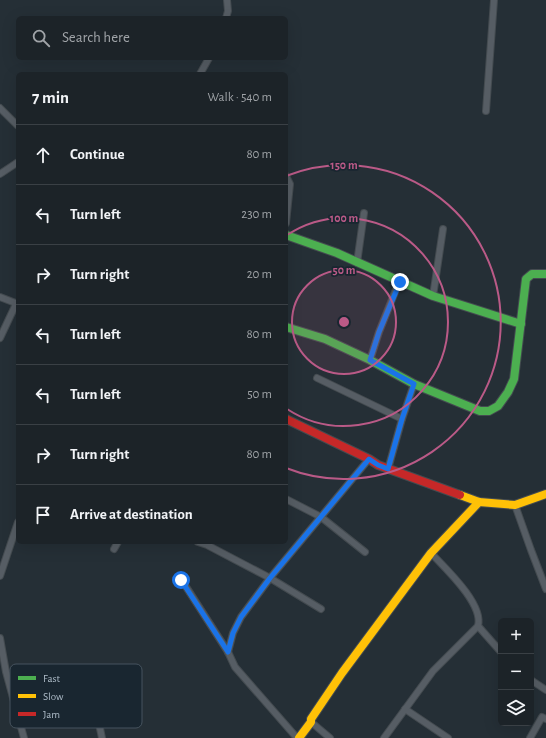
<!DOCTYPE html>
<html lang="en">
<head>
<meta charset="utf-8">
<style>
  body { margin:0; font-family:"Alegreya Sans",sans-serif; background:#252b30; color:#f1f3f6 }
  .controls { position:absolute; right:12px; bottom:12px; display:grid; overflow:hidden; border-radius:6px; box-shadow:0 4px 16px #0002 }
  .controls button { width:36px; height:36px; display:grid; place-items:center; padding:0; border:0; border-bottom:1px solid #3a4045; background:#1c2328; color:#f1f3f6; font:20px sans-serif }
  .stop { position:absolute; width:12px; height:12px; margin:-9px; border:3px solid #1a73e8; border-radius:50%; background:#fff }
  .stop.end { background:#1a73e8; border-color:#fff; box-shadow:0 1px 4px #0008 }
  .list { margin:0; padding:0; list-style:none }
  h2 { display:flex; justify-content:space-between; align-items:center; height:52px; margin:0; padding:0 16px; font-size:17px }
  h2 small { font-size:13px; font-weight:400; color:#a0a4a8 }
  .list li { display:grid; grid-template-columns:26px 1fr auto; gap:12px; align-items:center; box-sizing:border-box; height:60px; padding:0 16px; border-top:1px solid #3a4045 }
  .list b { display:block; font-size:15px; white-space:nowrap }
  .list em { font-size:13px; font-style:normal; color:#a0a4a8 }
  .icon { flex:none; width:22px; height:22px; fill:none; stroke:currentColor; stroke-width:2; stroke-linecap:round; stroke-linejoin:round }
  .map { position:relative; flex:none; width:546px; height:738px; overflow:hidden }
  .search { position:absolute; background:#1c2328; box-shadow:0 4px 16px #0002; left:16px; top:16px; width:272px; height:44px; display:flex; align-items:center; gap:10px; box-sizing:border-box; padding:0 14px; border-radius:6px; color:#a0a4a8; font-size:15px }
  .panel { position:absolute; background:#1c2328; box-shadow:0 4px 16px #0002; left:16px; top:72px; width:272px; height:472px; border-radius:6px }
  .map>svg:first-child { display:block }
</style>
</head>
<body>
<div class="map">
<svg width="546" height="738" viewBox="0 0 546 738">
  <rect width="100%" height="100%" fill="#252f36"/>
  <g fill="none" stroke-linecap="round" stroke-linejoin="round">
    <defs>
      <g id="street">
        <path d="M 226,18 L 228,11 L 227,0"/>
        <path d="M 200,74 L 209,58"/>
        <path d="M 0,108 L 18,126"/>
        <path d="M 486,111 L 494,0"/>
        <path d="M 0,174 L 18,162"/>
        <path d="M 286,176 L 290,184 L 286,223"/>
        <path d="M 357,263 L 364,213"/>
        <path d="M 433,296 L 443,229"/>
        <path d="M 0,297 L 18,304"/>
        <path d="M 0,338 L 16,304"/>
        <path d="M 370,360 L 379,332 L 399,282"/>
        <path d="M 317,378 L 402,419"/>
        <path d="M 388,469 L 402,419 L 414,384"/>
        <path d="M 286,499 L 321,517 L 365,552"/>
        <path d="M 515,505 L 531,550 L 546,589"/>
        <path d="M 198,542 L 207,545 L 270,578 L 321,609"/>
        <path d="M 114,549 L 118,542"/>
        <path d="M 431,553 C 445,568 484,604 478,626 L 501,652"/>
        <path d="M 0,576 L 18,522"/>
        <path d="M 181,579 L 228,652 L 235,667 L 297,738"/>
        <path d="M 0,638 L 6,672 L 24,738"/>
        <path d="M 228,652 L 233,633 L 241,617 L 270,578 L 369,459"/>
        <path d="M 531,680 L 546,690"/>
        <path d="M 92,690 L 102,738"/>
        <path d="M 405,709 L 448,738"/>
        <path d="M 311,722 L 330,738"/>
        <path d="M 384,738 L 433,671 L 478,626"/>
        <path d="M 530,738 L 542,717 L 546,719"/>
      </g>
      <g id="fast">
        <path d="M 286,235 L 337,253 L 433,296 L 521,324"/>
        <path d="M 286,327 L 325,339 L 370,360 L 414,384 L 480,411 L 489,411 L 498,406 L 508,392 L 514,379 L 526,279 L 532,274 L 546,274"/>
      </g>
      <g id="slow">
        <path d="M 460,495 L 479,502 L 515,505 L 546,494"/>
        <path d="M 299,738 L 311,722 L 311,719 L 342,673 L 431,553 L 479,502"/>
      </g>
      <path id="jam" d="M 286,419 L 369,459 L 378,465 L 460,495"/>
    </defs>
    <use href="#street" stroke="#444b50" stroke-width="8"/>
    <use href="#fast" stroke="#444b50" stroke-width="10"/>
    <use href="#slow" stroke="#444b50" stroke-width="10"/>
    <use href="#jam" stroke="#444b50" stroke-width="10"/>
    <use href="#street" stroke="#565d64" stroke-width="6"/>
    <use href="#fast" stroke="#4caf50" stroke-width="8"/>
    <use href="#slow" stroke="#ffc107" stroke-width="8"/>
    <use href="#jam" stroke="#c62828" stroke-width="8"/>
  </g>
  <g fill="none" stroke-linecap="round" stroke-linejoin="round">
    <path stroke="#1a73e8" stroke-width="5" d="M 181,580 L 228,652 L 233,633 L 241,617 L 270,578 L 369,459 L 378,465 L 388,469 L 402,419 L 414,384 L 370,360 L 379,332 L 400,282"/>
  </g>
  <circle cx="344" cy="322" r="52" fill="#ba5a87" fill-opacity=".12"/>
  <g fill="none" stroke="#ba5a87" stroke-width="2">
    <circle cx="344" cy="322" r="52"/>
    <path d="M287 235A104 104 0 1 1 287 409"/>
    <path d="M286 176A157 157 0 1 1 286 468"/>
  </g>
  <rect x="10" y="664" width="132" height="64" rx="6" fill="#192630" stroke="#46535e" stroke-width="1"/>
  <rect x="18" y="676" width="18" height="4" fill="#4caf50"/>
  <rect x="18" y="694" width="18" height="4" fill="#ffc107"/>
  <rect x="18" y="712" width="18" height="4" fill="#c62828"/>
  <g font-size="11" fill="#aebcc8">
    <text x="43" y="682">Fast</text>
    <text x="43" y="700">Slow</text>
    <text x="43" y="718">Jam</text>
  </g>
  <circle cx="344" cy="322" r="6" fill="#ba5a87" stroke="#192630" stroke-width="2"/>
  <g font-size="12" text-anchor="middle" font-weight="bold" fill="#ba5a87" stroke="#192630" stroke-width="3.5" stroke-linejoin="round" paint-order="stroke">
    <text x="344" y="169">150 m</text>
    <text x="344" y="222">100 m</text>
    <text x="344" y="274">50 m</text>
  </g>
</svg>
<div class="controls">
<button>+</button>
<button>−</button>
<button><svg class="icon" aria-label="layers" viewBox="0 0 24 24"><path d="M12 4l9 5-9 5-9-5zM3 14l9 5 9-5"/></svg></button>
</div>
<div class="stop" style="left:181px;top:580px"></div>
<div class="stop end" style="left:400px;top:282px"></div>
<div class="search"><svg class="icon" aria-label="search" viewBox="0 0 24 24"><circle cx="10" cy="10" r="6"/><path d="M15 15l6 6"/></svg>Search here</div>
<section class="panel">
<h2>7 min<small>Walk · 540 m</small></h2>
<ul class="list">
<li><svg class="icon" aria-label="ahead" viewBox="0 0 24 24"><path d="M12 20V5M6 11l6-6 6 6"/></svg><div><b>Continue</b></div><em>80 m</em></li>
<li><svg class="icon" aria-label="left" viewBox="0 0 24 24"><path d="M17 20v-9H6M10 6l-5 5 5 5"/></svg><div><b>Turn left</b></div><em>230 m</em></li>
<li><svg class="icon" aria-label="right" viewBox="0 0 24 24"><path d="M7 20v-9h11M14 6l5 5-5 5"/></svg><div><b>Turn right</b></div><em>20 m</em></li>
<li><svg class="icon" aria-label="left" viewBox="0 0 24 24"><path d="M17 20v-9H6M10 6l-5 5 5 5"/></svg><div><b>Turn left</b></div><em>80 m</em></li>
<li><svg class="icon" aria-label="left" viewBox="0 0 24 24"><path d="M17 20v-9H6M10 6l-5 5 5 5"/></svg><div><b>Turn left</b></div><em>50 m</em></li>
<li><svg class="icon" aria-label="right" viewBox="0 0 24 24"><path d="M7 20v-9h11M14 6l5 5-5 5"/></svg><div><b>Turn right</b></div><em>80 m</em></li>
<li><svg class="icon" aria-label="arrive" viewBox="0 0 24 24"><path d="M6 21V4h12l-3 4 3 4H6"/></svg><div><b>Arrive at destination</b></div></li>
</ul>
</section>
</div>
</body>
</html>
